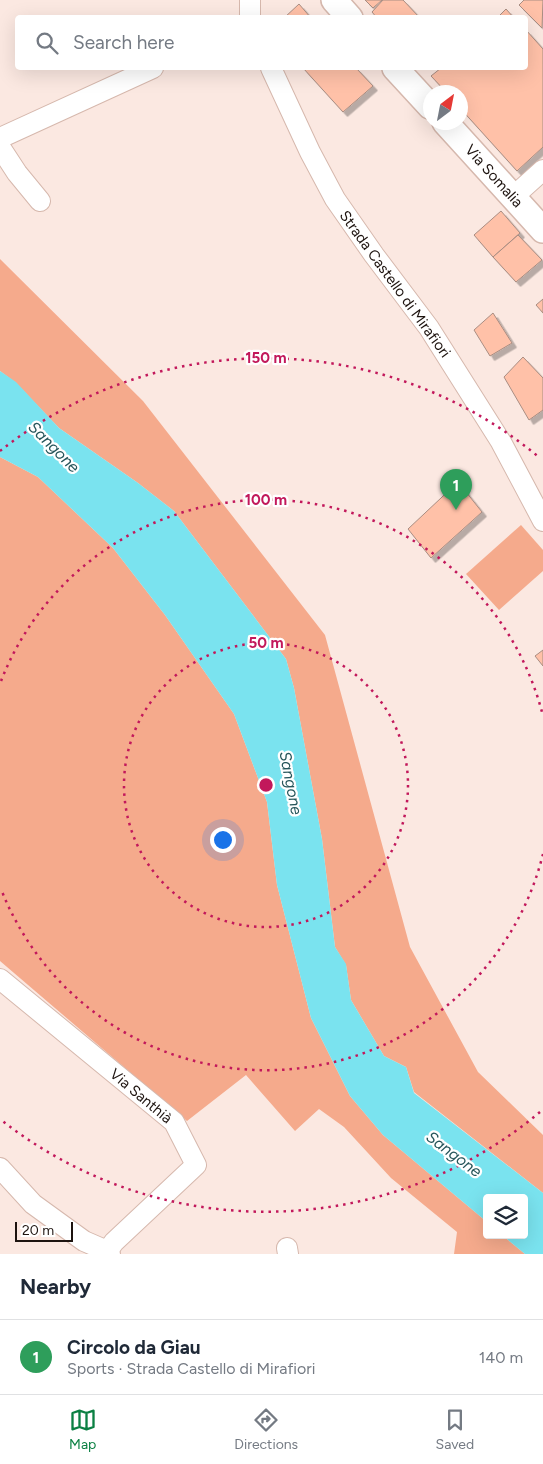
<!DOCTYPE html>
<html lang="en">
<head>
<meta charset="utf-8">
<style>
  body { margin:0; font-family:Figtree,sans-serif; background:#f2f2f3; color:#1f2937 }
  .controls { position:absolute; right:15px; bottom:15px; display:grid; overflow:hidden; border-radius:5px; box-shadow:0 5px 20px #0002 }
  .controls button { width:45px; height:45px; display:grid; place-items:center; padding:0; border:0; border-bottom:1px solid #e0e1e3; background:#fff; color:#1f2937; font:25px sans-serif }
  .compass { position:absolute; left:423px; top:85px; width:45px; height:45px; border-radius:50%; background:#fff; box-shadow:0 5px 20px #0002; rotate:32deg }
  .scale { position:absolute; left:15px; bottom:12px; width:58px; box-sizing:border-box; padding-left:5px; border:2px solid #1d130f; border-top:0; font-size:14px; line-height:18px; white-space:nowrap; color:#1d130f; -webkit-text-stroke:4px #fff; paint-order:stroke }
  .you { position:absolute; left:222px; top:839px; width:18px; height:18px; margin:-12px; border:4px solid #fff; border-radius:50%; background:#1a73e8; box-shadow:0 0 0 8px #1a73e833 }
  .badge { display:grid; place-items:center; width:32px; height:32px; border-radius:50%; background:#0b8043; color:#fff; font-size:16px; font-weight:700 }
  .pin { position:absolute; translate:-50% -41px; filter:drop-shadow(0 1px 2px #0008) }
  .pin::after { content:''; position:absolute; top:26px; width:18px; height:15px; background:inherit; clip-path:polygon(0 0,100% 0,50% 100%) }
  .list { margin:0; padding:0; list-style:none }
  h2 { display:flex; justify-content:space-between; align-items:center; height:65px; margin:0; padding:0 20px; font-size:21px }
  h2 small { font-size:16px; font-weight:400; color:#747a83 }
  .list li { display:grid; grid-template-columns:32px 1fr auto; gap:15px; align-items:center; box-sizing:border-box; height:75px; padding:0 20px; border-top:1px solid #e0e1e3 }
  .list b { display:block; font-size:19px; white-space:nowrap }
  .list p { margin:0; font-size:16px; white-space:nowrap; color:#747a83 }
  .list em { font-size:16px; font-style:normal; color:#747a83 }
  .icon { flex:none; width:28px; height:28px; fill:none; stroke:currentColor; stroke-width:2; stroke-linecap:round; stroke-linejoin:round }
  .map { position:relative; flex:none; width:543px; height:1254px; overflow:hidden }
  .search { position:absolute; background:#fff; box-shadow:0 5px 20px #0002; left:15px; right:15px; top:15px; height:55px; display:flex; align-items:center; gap:12px; box-sizing:border-box; padding:0 18px; border-radius:5px; color:#747a83; font-size:19px }
  .sheet { height:140px; background:#fff }
  nav { display:flex; justify-content:space-around; align-items:center; box-sizing:border-box; height:70px; border-top:1px solid #e0e1e3; background:#fff; font-size:14px; color:#747a83 }
  nav a { display:grid; justify-items:center; gap:2px }
  nav .on { color:#0b8043 }
  .map>svg:first-child { display:block }
</style>
</head>
<body>
<div class="map">
<svg width="543" height="1254" viewBox="0 0 543 1254">
  <defs>
    <filter id="shadow"><feDropShadow dx="4.5" dy="4.5" stdDeviation="0" flood-color="#0004"/></filter>
  </defs>
  <rect width="100%" height="100%" fill="#fbe8e1"/>
  <g fill="#f5aa8c">
    <path d="M 0,259 L 143,401 L 325,635 L 410,947 L 478,1072 L 543,1135 L 543,1193 L 414,1092 L 406,1067 L 384,1056 L 351,1000 L 346,965 L 335,947 L 322,839 L 294,688 L 286,659 L 174,511 L 138,483 L 59,428 L 16,383 L 0,371 Z"/>
    <path d="M 0,457 L 38,477 L 113,548 L 165,615 L 234,714 L 267,802 L 277,885 L 311,1018 L 350,1096 L 383,1135 L 487,1222 L 487,1235 L 502,1235 L 525,1254 L 454,1254 L 457,1232 L 391,1178 L 344,1127 L 319,1109 L 295,1131 L 246,1075 L 187,1121 L 0,961 Z"/>
    <path d="M 521,525 L 543,550 L 543,571 L 499,610 L 466,574 Z"/>
  </g>
  <path fill="#7ae3ef" d="M 0,371 L 16,382 L 59,428 L 138,483 L 174,511 L 286,659 L 294,688 L 322,839 L 335,947 L 346,964 L 351,1000 L 384,1056 L 406,1067 L 414,1093 L 543,1193 L 543,1254 L 525,1254 L 502,1235 L 524,1235 L 524,1198 L 487,1198 L 487,1222 L 383,1135 L 350,1096 L 311,1018 L 277,885 L 267,802 L 234,714 L 165,615 L 113,548 L 38,477 L 0,457 Z"/>
  <g fill="#ffc1a8" stroke="#a98d82" filter="url(#shadow)">
    <path d="M 365,0 L 382,0 L 373,8 Z"/>
    <path d="M 383,0 L 403,0 L 420,18 L 377,18 L 372,12 Z"/>
    <path d="M 524,0 L 543,0 L 542,28 L 519,5 Z"/>
    <path d="M 299,4 L 311,18 L 284,18 Z"/>
    <path d="M 506,9 L 514,18 L 497,18 Z"/>
    <path d="M 526,30 L 543,49 L 543,147 L 517,171 L 460,108 L 460,92 L 446,92 L 431,76 L 441,68 L 526,68 Z"/>
    <path d="M 303,68 L 356,68 L 373,86 L 343,112 Z"/>
    <path d="M 501,211 L 520,233 L 493,257 L 474,235 Z"/>
    <path d="M 518,235 L 542,260 L 516,282 L 493,257 Z"/>
    <path d="M 543,299 L 543,313 L 536,305 Z"/>
    <path d="M 493,313 L 512,343 L 490,356 L 474,330 Z"/>
    <path d="M 523,357 L 543,378 L 543,410 L 529,420 L 504,377 Z"/>
    <path d="M 458,482 L 482,512 L 431,558 L 408,529 Z"/>
    <path d="M 543,650 L 543,666 L 535,656 Z"/>
  </g>
  <g fill="none" stroke-linecap="round" stroke-linejoin="round">
    <defs>
      <g id="minor">
        <path d="M 250,0 L 250,18"/>
        <path d="M 271,68 L 310,152 L 335,199 L 374,255 L 429,328 L 501,442 L 543,521"/>
        <path d="M 0,138 L 153,68"/>
        <path d="M 0,147 L 17,173 L 40,201"/>
        <path d="M 513,197 L 543,170"/>
        <path d="M 0,979 L 174,1122 L 196,1165 L 114,1242 L 105,1254"/>
        <path d="M 0,1168 L 33,1204 L 84,1241 L 107,1251 L 110,1254"/>
        <path d="M 287,1248 L 288,1254"/>
      </g>
      <g id="tertiary">
        <path d="M 334,0 L 350,18"/>
        <path d="M 395,68 L 430,106"/>
        <path d="M 445,122 L 543,230"/>
      </g>
    </defs>
    <use href="#minor" stroke="#d6b8ad" stroke-width="22"/>
    <use href="#tertiary" stroke="#d6b8ad" stroke-width="28"/>
    <use href="#minor" stroke="#fff" stroke-width="20"/>
    <use href="#tertiary" stroke="#fff" stroke-width="25"/>
  </g>
  <g fill="none" stroke="#c2185b" stroke-width="2.5" stroke-dasharray="2.5 5">
    <circle cx="266" cy="785" r="142"/>
    <path d="M543 854A285 285 0 0 1 1 889M1 681A285 285 0 0 1 543 716"/>
    <path d="M540 1112A427 427 0 0 1 0 1119M0 451A427 427 0 0 1 540 458"/>
  </g>
  <g text-anchor="middle" dominant-baseline="central" stroke-width="4.5" stroke-linejoin="round" paint-order="stroke">
    <g font-size="15" fill="#1d130f" stroke="#fff">
      <text transform="translate(494 176) rotate(48)">Via Somalia</text>
      <text transform="translate(395 284) rotate(54)">Strada Castello di Mirafiori</text>
      <text transform="translate(141 1096) rotate(40)">Via Santhià</text>
    </g>
    <g font-size="16" font-style="italic" fill="#26555a" stroke="#fff">
      <text transform="translate(54 447) rotate(45)">Sangone</text>
      <text transform="translate(291 783) rotate(79)">Sangone</text>
      <text transform="translate(454 1154) rotate(37)">Sangone</text>
    </g>
  </g>
  <circle cx="266" cy="785" r="8" fill="#c2185b" stroke="#fff" stroke-width="2.5"/>
  <g font-size="15" text-anchor="middle" font-weight="bold" fill="#c2185b" stroke="#fff" stroke-width="4.5" stroke-linejoin="round" paint-order="stroke">
    <text x="266" y="363">150 m</text>
    <text x="266" y="505">100 m</text>
    <text x="266" y="648">50 m</text>
  </g>
</svg>
<div class="controls">
<button><svg class="icon" aria-label="layers" viewBox="0 0 24 24"><path d="M12 4l9 5-9 5-9-5zM3 14l9 5 9-5"/></svg></button>
</div>
<svg class="compass" viewBox="-18 -18 36 36"><path d="M0-13l5 13h-10z" fill="#e53935"/><path d="M0 13l5-13h-10z" fill="#747a83"/></svg>
<div class="scale">20 m</div>
<div class="you"></div>
<div class="pin badge" style="left:456px;top:510px;background:#2e9e5b">1</div>
<div class="search"><svg class="icon" aria-label="search" viewBox="0 0 24 24"><circle cx="10" cy="10" r="6"/><path d="M15 15l6 6"/></svg>Search here</div>
</div>
<section class="sheet">
<h2>Nearby<small></small></h2>
<ul class="list">
<li><span class="badge" style="background:#2e9e5b">1</span><div><b>Circolo da Giau</b><p>Sports · Strada Castello di Mirafiori</p></div><em>140 m</em></li>
</ul>
</section>
<nav>
<a class="on"><svg class="icon" aria-label="map" viewBox="0 0 24 24"><path d="M3 6l6-2 6 2 6-2v14l-6 2-6-2-6 2zM9 4v14M15 6v14"/></svg>Map</a>
<a><svg class="icon" aria-label="directions" viewBox="0 0 24 24"><path d="M12 3l9 9-9 9-9-9zM9 14v-3h6M13 9l2 2-2 2"/></svg>Directions</a>
<a><svg class="icon" aria-label="saved" viewBox="0 0 24 24"><path d="M7 4h10v16l-5-4-5 4z"/></svg>Saved</a>
</nav>
</body>
</html>
